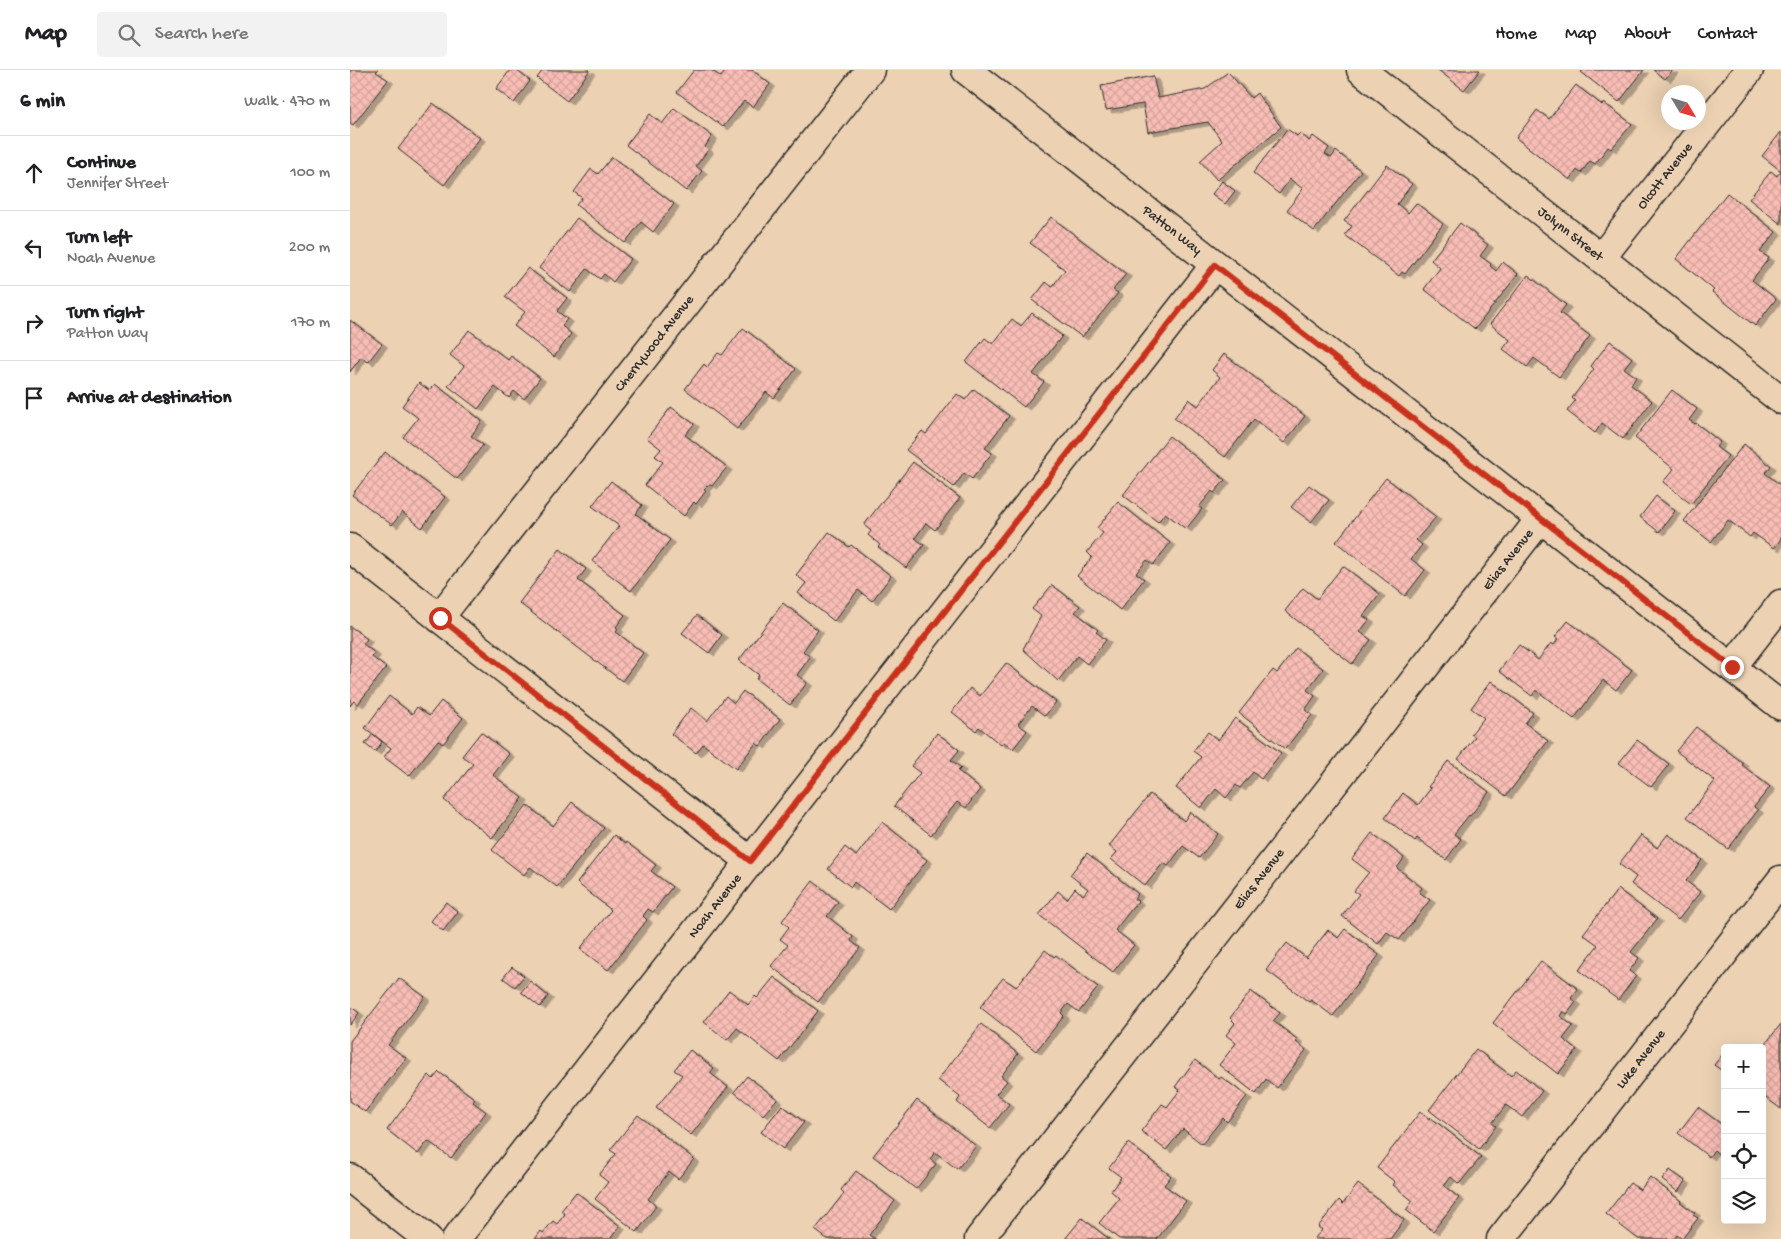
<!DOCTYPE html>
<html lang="en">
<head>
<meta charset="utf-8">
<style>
  body { margin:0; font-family:"Gochi Hand",sans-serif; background:#f2f2f2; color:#202124 }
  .controls { position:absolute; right:15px; bottom:15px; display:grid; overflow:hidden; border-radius:5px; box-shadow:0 5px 20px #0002 }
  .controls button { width:45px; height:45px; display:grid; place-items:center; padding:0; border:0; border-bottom:1px solid #e0e0e0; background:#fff; color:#202124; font:25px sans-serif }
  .compass { position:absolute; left:1311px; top:15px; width:45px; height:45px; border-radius:50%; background:#fff; box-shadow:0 5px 20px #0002; rotate:128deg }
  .stop { position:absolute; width:15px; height:15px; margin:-11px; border:4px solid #c8321e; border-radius:50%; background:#fff }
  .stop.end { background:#c8321e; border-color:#fff; box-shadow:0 1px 5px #0008 }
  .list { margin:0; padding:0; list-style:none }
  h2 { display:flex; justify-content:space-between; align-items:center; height:65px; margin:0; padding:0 20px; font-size:21px }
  h2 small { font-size:16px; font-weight:400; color:#757577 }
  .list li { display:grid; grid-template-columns:32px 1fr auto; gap:15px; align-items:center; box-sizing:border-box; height:75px; padding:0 20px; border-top:1px solid #e0e0e0 }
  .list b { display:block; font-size:19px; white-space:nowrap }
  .list p { margin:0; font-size:16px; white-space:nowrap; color:#757577 }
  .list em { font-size:16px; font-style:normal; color:#757577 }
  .icon { flex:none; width:28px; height:28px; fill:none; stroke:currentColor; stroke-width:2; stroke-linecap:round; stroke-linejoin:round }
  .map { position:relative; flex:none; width:1431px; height:1169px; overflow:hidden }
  header { display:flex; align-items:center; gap:30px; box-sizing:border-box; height:70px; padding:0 25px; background:#fff; border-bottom:1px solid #e0e0e0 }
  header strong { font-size:24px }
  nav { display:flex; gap:28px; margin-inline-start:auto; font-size:18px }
  .search { width:350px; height:45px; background:#f2f2f2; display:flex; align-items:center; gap:12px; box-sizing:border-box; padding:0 18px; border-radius:5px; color:#757577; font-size:19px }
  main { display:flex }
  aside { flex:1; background:#fff }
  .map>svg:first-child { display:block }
</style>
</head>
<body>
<header>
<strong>Map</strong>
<div class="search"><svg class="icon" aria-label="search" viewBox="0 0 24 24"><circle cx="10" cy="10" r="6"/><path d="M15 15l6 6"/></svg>Search here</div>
<nav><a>Home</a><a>Map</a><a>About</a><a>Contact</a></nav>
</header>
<main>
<aside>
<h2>6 min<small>Walk · 470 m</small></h2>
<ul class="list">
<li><svg class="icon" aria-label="ahead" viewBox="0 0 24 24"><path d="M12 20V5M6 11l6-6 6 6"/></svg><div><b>Continue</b><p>Jennifer Street</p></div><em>100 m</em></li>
<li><svg class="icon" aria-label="left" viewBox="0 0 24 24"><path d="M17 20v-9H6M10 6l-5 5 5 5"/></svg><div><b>Turn left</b><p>Noah Avenue</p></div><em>200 m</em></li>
<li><svg class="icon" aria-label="right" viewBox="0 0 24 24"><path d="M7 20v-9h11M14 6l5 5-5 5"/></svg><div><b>Turn right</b><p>Patton Way</p></div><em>170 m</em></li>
<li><svg class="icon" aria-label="arrive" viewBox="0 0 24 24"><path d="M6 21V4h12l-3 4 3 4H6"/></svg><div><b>Arrive at destination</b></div></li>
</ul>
</aside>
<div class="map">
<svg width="1431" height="1169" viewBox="0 0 1431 1169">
  <defs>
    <pattern id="building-cross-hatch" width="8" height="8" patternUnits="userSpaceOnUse" patternTransform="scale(1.25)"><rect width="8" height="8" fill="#f8bdb5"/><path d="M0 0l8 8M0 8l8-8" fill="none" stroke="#d5a39c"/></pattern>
    <filter id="shadow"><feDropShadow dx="5.5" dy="3" stdDeviation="0" flood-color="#0004"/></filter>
  </defs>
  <rect width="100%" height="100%" fill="#ecd1b3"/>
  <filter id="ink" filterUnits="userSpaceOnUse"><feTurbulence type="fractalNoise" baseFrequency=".02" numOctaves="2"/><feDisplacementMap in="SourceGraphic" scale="10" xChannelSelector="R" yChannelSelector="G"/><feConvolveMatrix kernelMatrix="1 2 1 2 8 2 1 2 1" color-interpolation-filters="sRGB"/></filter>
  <g filter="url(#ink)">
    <g fill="url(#building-cross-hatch)" stroke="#2b2b2b" filter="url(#shadow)">
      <path d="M 0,0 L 28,0 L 26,2 L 38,10 L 3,55 L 0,53 Z"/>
      <path d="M 160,0 L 166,0 L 180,11 L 164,33 L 146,19 Z"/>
      <path d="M 193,0 L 240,0 L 217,31 L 187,8 Z"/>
      <path d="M 344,0 L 361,0 L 371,7 L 376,0 L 402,0 L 420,14 L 403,37 L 394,31 L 373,57 L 327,22 Z"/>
      <path d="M 1088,0 L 1130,0 L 1114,20 Z"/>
      <path d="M 1233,0 L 1294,0 L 1269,32 L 1231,2 Z"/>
      <path d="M 1303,0 L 1323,0 L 1315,9 Z"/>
      <path d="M 878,2 L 901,28 L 907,23 L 931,57 L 867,110 L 850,91 L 872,71 L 858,52 L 798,62 L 793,34 L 756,40 L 751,16 L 803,6 L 808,28 L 855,19 Z"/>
      <path d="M 1226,15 L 1252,35 L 1254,33 L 1282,54 L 1261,79 L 1258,77 L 1245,94 L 1240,91 L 1231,103 L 1227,100 L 1220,110 L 1166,68 L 1187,40 L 1199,49 Z"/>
      <path d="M 83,33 L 130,68 L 94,115 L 48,79 Z"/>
      <path d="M 324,38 L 362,66 L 355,77 L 358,80 L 346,96 L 352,101 L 336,121 L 276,75 L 300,44 L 312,54 Z"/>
      <path d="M 937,59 L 947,66 L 950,63 L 959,71 L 963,66 L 979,78 L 975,84 L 981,88 L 986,81 L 1011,101 L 964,161 L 937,140 L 953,119 L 940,109 L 929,124 L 903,103 Z"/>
      <path d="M 1431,62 L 1431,101 L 1412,86 Z"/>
      <path d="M 262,87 L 324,134 L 303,162 L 291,152 L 275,173 L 226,135 L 232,128 L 224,122 L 241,99 L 248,104 Z"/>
      <path d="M 1037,95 L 1062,114 L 1047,134 L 1058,143 L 1066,133 L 1093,154 L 1055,204 L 1052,202 L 1049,206 L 995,165 L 1002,156 L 994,151 Z"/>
      <path d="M 1421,101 L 1427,106 L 1431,101 L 1431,154 L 1399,129 Z"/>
      <path d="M 872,111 L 885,121 L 875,134 L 862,124 Z"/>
      <path d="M 1377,123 L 1426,162 L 1410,182 L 1419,188 L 1402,210 L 1426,229 L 1405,256 L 1362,222 L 1364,220 L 1326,189 Z"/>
      <path d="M 701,147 L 776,204 L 763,220 L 768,223 L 732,267 L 682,230 L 696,212 L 702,217 L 715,200 L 680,173 Z"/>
      <path d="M 227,148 L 281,189 L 263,212 L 254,204 L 250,209 L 237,199 L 220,222 L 189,198 Z"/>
      <path d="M 1110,153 L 1138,175 L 1130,186 L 1141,194 L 1140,196 L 1146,201 L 1153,192 L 1168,204 L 1125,259 L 1074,219 L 1090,198 L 1081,190 Z"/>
      <path d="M 178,198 L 217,228 L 207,241 L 217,249 L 212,256 L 221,264 L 204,287 L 164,256 L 175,242 L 155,227 Z"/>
      <path d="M 1178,205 L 1216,235 L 1210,243 L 1240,266 L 1209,307 L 1184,288 L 1177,297 L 1153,279 L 1160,270 L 1140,254 Z"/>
      <path d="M 682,243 L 712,266 L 683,304 L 694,312 L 674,337 L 616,292 L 635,268 L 643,274 L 662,249 L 671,256 Z"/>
      <path d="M 0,250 L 32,274 L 18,292 L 11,287 L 0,302 Z"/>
      <path d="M 393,258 L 446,299 L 424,328 L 416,322 L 387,359 L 335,319 L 354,294 L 357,297 L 368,283 L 372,285 Z"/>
      <path d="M 119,260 L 158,290 L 161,286 L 190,308 L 174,329 L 164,321 L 159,328 L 145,317 L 128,339 L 98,316 L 114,296 L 100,285 Z"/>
      <path d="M 1260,271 L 1282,288 L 1274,298 L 1286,307 L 1281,315 L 1302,331 L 1273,369 L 1252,353 L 1245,363 L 1217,341 L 1225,331 L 1222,328 L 1244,299 L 1241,296 Z"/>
      <path d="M 874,284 L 955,346 L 934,373 L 904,349 L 875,387 L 824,348 L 839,329 L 848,336 L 870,307 L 862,300 Z"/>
      <path d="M 69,313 L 80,321 L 85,314 L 132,351 L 121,366 L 133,375 L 107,409 L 53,367 L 68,348 L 52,336 Z"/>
      <path d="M 624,319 L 659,346 L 635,378 L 642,383 L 622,409 L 614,403 L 604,417 L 556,380 L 572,361 L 576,364 L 607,324 L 615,330 Z"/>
      <path d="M 1322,320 L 1347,339 L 1339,350 L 1345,354 L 1346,353 L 1370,372 L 1366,377 L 1378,386 L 1341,434 L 1313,412 L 1324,399 L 1285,368 Z"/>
      <path d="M 321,337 L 344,354 L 335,365 L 377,397 L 362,416 L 359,414 L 354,419 L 356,421 L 346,434 L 344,432 L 334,446 L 295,415 L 313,392 L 305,386 L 311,379 L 297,368 Z"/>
      <path d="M 819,366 L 875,410 L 864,423 L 862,421 L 849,437 L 852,439 L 836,459 L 815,443 L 808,452 L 773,425 Z"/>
      <path d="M 1394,374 L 1421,396 L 1415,403 L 1431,416 L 1431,469 L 1424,478 L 1403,463 L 1400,467 L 1378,450 L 1361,472 L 1334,451 Z"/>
      <path d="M 35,382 L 95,427 L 72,458 L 52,442 L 42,455 L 2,425 Z"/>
      <path d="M 563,392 L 610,428 L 585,460 L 576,453 L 565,468 L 574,475 L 556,498 L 528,477 L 530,475 L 518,465 L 521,461 L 514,455 Z"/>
      <path d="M 1036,408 L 1086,447 L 1066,470 L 1072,475 L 1061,489 L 1075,500 L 1055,526 L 986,472 Z"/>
      <path d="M 261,411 L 292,435 L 286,444 L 320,470 L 281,521 L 242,491 L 269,456 L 242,436 Z"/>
      <path d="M 959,415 L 979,430 L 961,452 L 941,437 Z"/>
      <path d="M 1306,426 L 1325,441 L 1309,462 L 1290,447 Z"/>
      <path d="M 768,432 L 820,473 L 803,495 L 797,490 L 786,503 L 794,509 L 770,540 L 727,506 L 742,487 L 737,482 L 753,463 L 747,458 Z"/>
      <path d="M 479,462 L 499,477 L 501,475 L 541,506 L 522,531 L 508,520 L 484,551 L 448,523 L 456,513 L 446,505 Z"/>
      <path d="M 210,479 L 236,499 L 228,510 L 275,545 L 266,557 L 268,559 L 266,562 L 293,583 L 272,611 L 169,533 Z"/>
      <path d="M 993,496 L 1030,524 L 1013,546 L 1019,550 L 1010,562 L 1021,570 L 1002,594 L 935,541 L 953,518 L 967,529 Z"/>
      <path d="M 702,515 L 730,536 L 725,542 L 748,560 L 746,562 L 756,570 L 737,594 L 727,586 L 708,611 L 673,579 L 691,546 L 682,539 Z"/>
      <path d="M 433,533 L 468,560 L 453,581 L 460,587 L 447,605 L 457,613 L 440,635 L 406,609 L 409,605 L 389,590 Z"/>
      <path d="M 347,545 L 372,565 L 359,583 L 332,563 Z"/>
      <path d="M 1218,551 L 1282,600 L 1266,620 L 1253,610 L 1224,649 L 1186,620 L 1182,626 L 1149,601 L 1169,575 L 1188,590 L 1201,573 L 1204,575 L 1208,569 L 1205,567 Z"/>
      <path d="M 0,556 L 17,569 L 13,574 L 25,583 L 22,587 L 36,598 L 8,634 L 4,631 L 0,636 Z"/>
      <path d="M 946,578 L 973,599 L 957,620 L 965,626 L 955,640 L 962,645 L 935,679 L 889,643 L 923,600 L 927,603 Z"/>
      <path d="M 656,593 L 706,632 L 695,646 L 682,636 L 668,654 L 677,661 L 663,679 L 654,672 L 651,675 L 629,657 L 626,661 L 602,642 L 620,618 L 630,626 Z"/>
      <path d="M 1141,611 L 1183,643 L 1175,653 L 1198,671 L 1156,726 L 1108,689 L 1125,667 L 1121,664 L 1134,648 L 1121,638 Z"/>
      <path d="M 393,621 L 430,649 L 410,676 L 406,673 L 386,699 L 353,674 L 346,683 L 321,664 L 341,638 L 357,651 L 376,626 L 384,633 Z"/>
      <path d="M 39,626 L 62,644 L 67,637 L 79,646 L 91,631 L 113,648 L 93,674 L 88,670 L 59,706 L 34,687 L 41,678 L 15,658 Z"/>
      <path d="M 885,648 L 931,683 L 911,709 L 903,702 L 890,718 L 886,715 L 876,728 L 866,719 L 851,738 L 826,718 L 851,687 L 843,681 L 858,662 L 868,670 Z"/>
      <path d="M 1346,657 L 1393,693 L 1392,695 L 1420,717 L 1404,737 L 1408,740 L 1378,779 L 1337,747 L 1365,711 L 1326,681 Z"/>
      <path d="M 131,662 L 159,684 L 143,705 L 173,728 L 142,768 L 94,730 L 123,694 L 112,686 Z"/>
      <path d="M 587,663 L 609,680 L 601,690 L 611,698 L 608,701 L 630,719 L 616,738 L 607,732 L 581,765 L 544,736 L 570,703 L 561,696 Z"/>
      <path d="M 23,664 L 32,672 L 25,682 L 15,674 Z"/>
      <path d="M 1287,670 L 1319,694 L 1301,717 L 1269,693 Z"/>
      <path d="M 1098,691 L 1139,722 L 1120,746 L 1119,745 L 1104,764 L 1111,769 L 1096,790 L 1067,768 L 1065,771 L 1035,748 L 1053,723 L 1068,735 L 1081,718 L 1078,717 Z"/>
      <path d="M 800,724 L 834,751 L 840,742 L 868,764 L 849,788 L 833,776 L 818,796 L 813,793 L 795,816 L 761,789 L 767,782 L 759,776 Z"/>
      <path d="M 222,732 L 254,758 L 207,817 L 180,797 L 174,805 L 142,780 L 177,735 L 203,756 Z"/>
      <path d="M 532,752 L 567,780 L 566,782 L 577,790 L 539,839 L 504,812 L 501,817 L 478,799 L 495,777 L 506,786 Z"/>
      <path d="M 1022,763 L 1054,788 L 1047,798 L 1072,818 L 1069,822 L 1080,830 L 1049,870 L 1037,862 L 1028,874 L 992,846 L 1009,824 L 1004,821 L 1019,802 L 1002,789 Z"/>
      <path d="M 1318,764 L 1352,790 L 1336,811 L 1350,822 L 1328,850 L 1281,814 L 1286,807 L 1269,794 L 1291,765 L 1307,778 Z"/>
      <path d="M 264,765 L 275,774 L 276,772 L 306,795 L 301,801 L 322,817 L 303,842 L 298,839 L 293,846 L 297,850 L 258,900 L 230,879 L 261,840 L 227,813 Z"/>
      <path d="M 737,783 L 788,824 L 784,829 L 788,831 L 765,860 L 784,875 L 763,902 L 689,845 L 708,821 L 717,829 L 725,818 L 733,825 L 738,819 L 720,805 Z"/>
      <path d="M 463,811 L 488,832 L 477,846 L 503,867 L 501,871 L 510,878 L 468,932 L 421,896 L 438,875 L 430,869 L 439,857 L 432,851 Z"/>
      <path d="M 1268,819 L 1307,849 L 1281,882 L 1289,888 L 1279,901 L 1286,906 L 1268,930 L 1229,900 L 1248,875 L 1233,864 Z"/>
      <path d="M 96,832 L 108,842 L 93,861 L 81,851 Z"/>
      <path d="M 995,859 L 1029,885 L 983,946 L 961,930 L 959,932 L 916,900 L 937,873 L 956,888 L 978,860 L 988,868 Z"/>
      <path d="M 695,880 L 704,887 L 706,885 L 748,917 L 729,942 L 718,934 L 711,943 L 714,946 L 686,981 L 630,937 L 653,908 L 666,917 Z"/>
      <path d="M 1191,891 L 1228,919 L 1221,928 L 1226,932 L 1217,944 L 1213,941 L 1210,946 L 1223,956 L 1213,969 L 1227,980 L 1208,1004 L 1143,953 Z"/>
      <path d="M 162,897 L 174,906 L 165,917 L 153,908 Z"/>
      <path d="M 424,907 L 468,941 L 429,991 L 387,958 L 377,970 L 354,952 L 379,920 L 398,935 L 405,926 L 407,928 Z"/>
      <path d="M 49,908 L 75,927 L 38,975 L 56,988 L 15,1042 L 0,1031 L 0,971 Z"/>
      <path d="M 180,911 L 198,926 L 190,937 L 171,922 Z"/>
      <path d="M 901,921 L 930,943 L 923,951 L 948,970 L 946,972 L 956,980 L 927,1018 L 916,1009 L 906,1024 L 869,995 L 886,973 L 876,965 L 885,953 L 880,948 Z"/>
      <path d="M 0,936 L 9,943 L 0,955 Z"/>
      <path d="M 631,954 L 668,984 L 651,1006 L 657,1011 L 646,1024 L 659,1034 L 640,1058 L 607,1032 L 610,1027 L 588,1010 Z"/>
      <path d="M 1431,954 L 1431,1039 L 1412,1025 L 1412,978 Z"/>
      <path d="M 1126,979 L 1161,1006 L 1166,1000 L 1192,1021 L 1172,1047 L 1156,1035 L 1142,1053 L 1146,1056 L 1129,1079 L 1079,1040 Z"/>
      <path d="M 340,980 L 364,998 L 360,1003 L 378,1017 L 341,1065 L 306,1038 L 332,1005 L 324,1000 Z"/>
      <path d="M 1375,981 L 1375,1003 L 1364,995 Z"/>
      <path d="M 845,990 L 869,1009 L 871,1007 L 897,1026 L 877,1052 L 873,1048 L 852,1074 L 833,1059 L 816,1080 L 791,1061 L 812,1034 L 817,1037 L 830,1020 L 825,1017 Z"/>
      <path d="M 89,1002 L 125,1029 L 123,1032 L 136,1042 L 101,1088 L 78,1071 L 68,1084 L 37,1060 L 79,1005 L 83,1009 Z"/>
      <path d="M 397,1006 L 427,1029 L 413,1045 L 384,1022 Z"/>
      <path d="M 567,1030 L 626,1076 L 607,1099 L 585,1082 L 580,1089 L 586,1094 L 566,1119 L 523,1086 Z"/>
      <path d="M 432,1035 L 454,1052 L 433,1079 L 411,1062 Z"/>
      <path d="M 1348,1037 L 1375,1057 L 1375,1066 L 1373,1069 L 1375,1070 L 1375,1078 L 1370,1085 L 1364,1080 L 1359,1087 L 1328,1063 Z"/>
      <path d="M 1070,1042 L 1079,1049 L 1080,1047 L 1131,1087 L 1109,1114 L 1101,1107 L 1094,1116 L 1109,1128 L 1083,1161 L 1056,1140 L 1063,1131 L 1043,1115 L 1045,1112 L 1027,1098 Z"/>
      <path d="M 288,1045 L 344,1089 L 328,1109 L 319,1102 L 298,1129 L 306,1136 L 287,1162 L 245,1129 L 258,1112 L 249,1105 L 266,1084 L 260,1080 Z"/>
      <path d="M 778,1073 L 821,1106 L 814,1115 L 836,1131 L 807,1169 L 769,1169 L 749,1153 L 769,1128 L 761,1121 L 771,1107 L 759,1098 Z"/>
      <path d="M 1320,1100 L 1335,1111 L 1328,1122 L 1312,1110 Z"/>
      <path d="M 506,1101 L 545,1131 L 519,1165 L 525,1169 L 477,1169 L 465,1160 L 494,1123 L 491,1120 Z"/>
      <path d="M 1300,1107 L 1331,1131 L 1330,1132 L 1345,1143 L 1343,1145 L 1348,1148 L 1332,1169 L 1327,1165 L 1324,1169 L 1288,1169 L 1256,1144 L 1280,1113 L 1290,1120 Z"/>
      <path d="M 1008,1114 L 1054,1150 L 1040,1169 L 964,1169 L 972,1160 L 968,1157 L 989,1130 L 993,1134 Z"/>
      <path d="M 226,1122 L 270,1156 L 260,1169 L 185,1169 L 191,1161 L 193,1163 L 203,1151 L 207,1154 L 215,1144 L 211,1141 Z"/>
      <path d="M 732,1148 L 759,1169 L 715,1169 Z"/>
    </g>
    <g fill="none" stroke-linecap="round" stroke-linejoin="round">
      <defs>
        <g id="minor">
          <path id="s1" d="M 616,0 L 1431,636"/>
          <path id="s2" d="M 1011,0 L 1431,330"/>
          <path id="s3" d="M 1251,188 L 1399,0"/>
          <path d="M 0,478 L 400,791"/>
          <path id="s4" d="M 89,548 L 520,0"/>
          <path d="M 1382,597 L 1431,534"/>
          <path d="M 0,1108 L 78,1169"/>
          <path id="s5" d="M 106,1169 L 865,195"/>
          <path id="s6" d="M 629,1169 L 1191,448"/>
          <path id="s7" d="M 1151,1169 L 1431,810"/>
        </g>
      </defs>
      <use href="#minor" stroke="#2b2b2b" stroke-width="31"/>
      <use href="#minor" stroke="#ecd1b3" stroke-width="28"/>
    </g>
  </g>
  <g fill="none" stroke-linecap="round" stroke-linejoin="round" filter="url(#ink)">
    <path stroke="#c8321e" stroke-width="6" d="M 90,548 L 400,791 L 865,195 L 1382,597"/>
  </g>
  <g text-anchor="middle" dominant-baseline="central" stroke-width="4" stroke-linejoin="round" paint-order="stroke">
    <g font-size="14" fill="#2b2b2b" stroke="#ecd1b3">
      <text stroke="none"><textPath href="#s3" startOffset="104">Olcott Avenue</textPath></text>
      <text stroke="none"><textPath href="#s1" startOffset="261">Patton Way</textPath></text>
      <text stroke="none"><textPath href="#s2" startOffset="266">Jolynn Street</textPath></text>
      <text stroke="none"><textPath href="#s4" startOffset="349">Cherrywood Avenue</textPath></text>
      <text stroke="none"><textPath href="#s6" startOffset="861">Elias Avenue</textPath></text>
      <text stroke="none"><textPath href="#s6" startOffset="456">Elias Avenue</textPath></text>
      <text stroke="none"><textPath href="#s5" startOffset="422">Noah Avenue</textPath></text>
      <text stroke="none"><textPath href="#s7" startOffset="228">Luke Avenue</textPath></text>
    </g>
  </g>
</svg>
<div class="controls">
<button>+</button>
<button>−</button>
<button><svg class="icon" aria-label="locate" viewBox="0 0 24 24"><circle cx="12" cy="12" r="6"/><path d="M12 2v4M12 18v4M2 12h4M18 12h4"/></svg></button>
<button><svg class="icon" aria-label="layers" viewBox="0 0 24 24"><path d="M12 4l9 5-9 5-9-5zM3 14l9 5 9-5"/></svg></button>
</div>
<svg class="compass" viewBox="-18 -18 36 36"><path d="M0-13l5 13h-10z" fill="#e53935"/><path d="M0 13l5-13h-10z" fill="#757577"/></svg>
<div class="stop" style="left:90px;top:548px"></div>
<div class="stop end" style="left:1382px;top:597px"></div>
</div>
</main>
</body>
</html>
